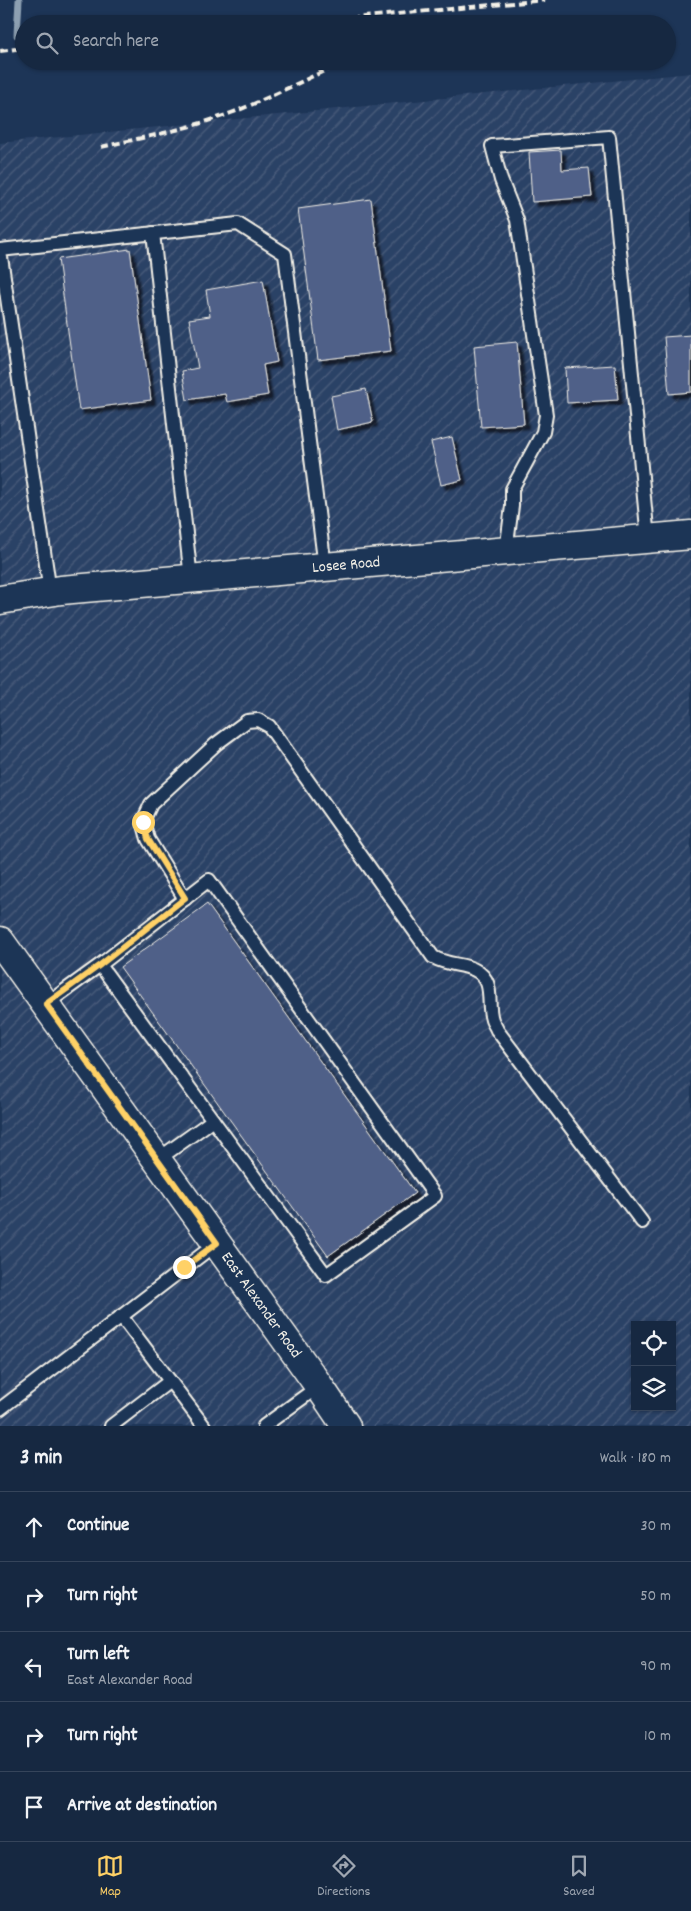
<!DOCTYPE html>
<html lang="en">
<head>
<meta charset="utf-8">
<style>
  body { margin:0; font-family:Dekko,sans-serif; background:#1f3048; color:#f1f3f6 }
  .controls { position:absolute; right:15px; bottom:15px; display:grid; overflow:hidden; border-radius:0px; box-shadow:0 1px 4px #0004 }
  .controls button { width:45px; height:45px; display:grid; place-items:center; padding:0; border:0; border-bottom:1px solid #35445a; background:#162841; color:#f1f3f6; font:25px sans-serif }
  .stop { position:absolute; width:15px; height:15px; margin:-11px; border:4px solid #ffd166; border-radius:50%; background:#fff }
  .stop.end { background:#ffd166; border-color:#fff; box-shadow:0 1px 5px #0008 }
  .list { margin:0; padding:0; list-style:none }
  h2 { display:flex; justify-content:space-between; align-items:center; height:65px; margin:0; padding:0 20px; font-size:21px }
  h2 small { font-size:16px; font-weight:400; color:#9ea6b1 }
  .list li { display:grid; grid-template-columns:32px 1fr auto; gap:15px; align-items:center; box-sizing:border-box; height:70px; padding:0 20px; border-top:1px solid #35445a }
  .list b { display:block; font-size:19px; white-space:nowrap }
  .list p { margin:0; font-size:16px; white-space:nowrap; color:#9ea6b1 }
  .list em { font-size:16px; font-style:normal; color:#9ea6b1 }
  .icon { flex:none; width:28px; height:28px; fill:none; stroke:currentColor; stroke-width:2; stroke-linecap:round; stroke-linejoin:round }
  .map { position:relative; flex:none; width:691px; height:1426px; overflow:hidden }
  .search { position:absolute; background:#162841; box-shadow:0 1px 4px #0004; left:15px; right:15px; top:15px; height:55px; display:flex; align-items:center; gap:12px; box-sizing:border-box; padding:0 18px; border-radius:28px; color:#9ea6b1; font-size:19px }
  .sheet { height:415px; background:#162841 }
  nav { display:flex; justify-content:space-around; align-items:center; box-sizing:border-box; height:70px; border-top:1px solid #35445a; background:#162841; font-size:14px; color:#9ea6b1 }
  nav a { display:grid; justify-items:center; gap:2px }
  nav .on { color:#ffd166 }
  .map>svg:first-child { display:block }
</style>
</head>
<body>
<div class="map">
<svg width="691" height="1426" viewBox="0 0 691 1426">
  <defs>
    <pattern id="industrial-furrows" width="10" height="10" patternUnits="userSpaceOnUse" patternTransform="scale(1.25)"><rect width="10" height="10" fill="#2c4266"/><path d="M-1 1l2-2M0 10L10 0M9 11l2-2" fill="none" stroke="#4b5e7c"/></pattern>
    <filter id="shadow"><feDropShadow dx="4.5" dy="4.5" stdDeviation="1" flood-color="#0009"/></filter>
  </defs>
  <rect width="100%" height="100%" fill="#1d3557"/>
  <filter id="ink" filterUnits="userSpaceOnUse"><feTurbulence type="fractalNoise" baseFrequency=".02" numOctaves="2"/><feDisplacementMap in="SourceGraphic" scale="10" xChannelSelector="R" yChannelSelector="G"/><feConvolveMatrix kernelMatrix="1 2 1 2 8 2 1 2 1" color-interpolation-filters="sRGB"/></filter>
  <g filter="url(#ink)">
    <path fill="url(#industrial-furrows)" fill-rule="evenodd" d="M 691,73 L 691,1426 L 0,1426 L 0,143 ZM 635,1325 L 672,1325 L 672,1407 L 635,1407 Z"/>
    <g fill="none" stroke-linecap="round" stroke-linejoin="round">
      <path stroke="#8da0b2" stroke-width="7" d="M 17,35 L 19,0"/>
    </g>
    <g fill="#506088" stroke="#f4f1e8" filter="url(#shadow)">
      <path d="M 561,150 L 562,170 L 589,168 L 592,197 L 532,202 L 529,152 Z"/>
      <path d="M 371,199 L 391,351 L 318,360 L 298,209 Z"/>
      <path d="M 130,249 L 151,400 L 79,410 L 58,259 Z"/>
      <path d="M 263,280 L 277,362 L 263,365 L 268,395 L 227,402 L 225,394 L 187,400 L 182,371 L 198,368 L 189,319 L 210,316 L 206,290 Z"/>
      <path d="M 691,335 L 691,392 L 669,394 L 664,337 Z"/>
      <path d="M 517,342 L 524,424 L 481,427 L 474,346 Z"/>
      <path d="M 615,365 L 618,400 L 567,403 L 565,368 Z"/>
      <path d="M 366,389 L 373,422 L 337,430 L 331,396 Z"/>
      <path d="M 452,437 L 462,480 L 441,485 L 431,442 Z"/>
      <path d="M 207,904 L 415,1193 L 328,1256 L 120,967 Z"/>
    </g>
    <g fill="none" stroke-linecap="round" stroke-linejoin="round">
      <defs>
        <g id="lane">
          <path d="M 153,233 L 191,579"/>
          <path d="M 506,551 L 512,506 L 512,489 L 543,432 L 546,415 L 517,220 L 501,180 L 492,146 L 609,137 L 648,539"/>
          <path d="M 50,592 L 0,250 L 238,224 L 285,254 L 325,567"/>
          <path d="M 185,899 L 148,839 L 143,821 L 151,804 L 216,744 L 247,721 L 258,720 L 269,726 L 433,957 C 449,966 462,963 475,970 C 496,981 486,1002 492,1020 C 493,1023 496,1027 497,1030 L 642,1222"/>
          <path d="M 45,1005 L 100,965 L 209,880 L 435,1196 L 326,1275 L 100,965"/>
          <path d="M 157,1160 L 213,1120"/>
          <path d="M 121,1316 L 204,1426"/>
          <path d="M 0,1409 L 217,1243"/>
          <path d="M 111,1426 L 170,1381"/>
          <path d="M 264,1426 L 319,1386"/>
        </g>
        <g id="secondary">
          <path id="s1" d="M 0,600 L 61,590 L 691,535"/>
          <path id="s2" d="M 0,941 L 319,1386 L 346,1426"/>
        </g>
      </defs>
      <use href="#lane" stroke="#f4f1e8" stroke-width="16"/>
      <use href="#secondary" stroke="#f4f1e8" stroke-width="31"/>
      <use href="#lane" stroke="#1d3557" stroke-width="12"/>
      <use href="#secondary" stroke="#1d3557" stroke-width="28"/>
      <g stroke="#f4f1e8" stroke-width="4" stroke-dasharray="8 4" stroke-linecap="butt">
        <path d="M 290,24 L 545,0"/>
        <path d="M 495,24 L 529,17"/>
        <path d="M 0,51 L 24,48"/>
        <path d="M 101,147 C 145,137 189,129 231,113 C 271,98 308,77 347,61"/>
      </g>
    </g>
  </g>
  <g fill="none" stroke-linecap="round" stroke-linejoin="round" filter="url(#ink)">
    <path stroke="#ffd166" stroke-width="6" d="M 143,822 L 148,839 L 185,898 L 100,965 L 46,1004 L 217,1243 L 184,1267"/>
  </g>
  <g text-anchor="middle" dominant-baseline="central" stroke-width="4.5" stroke-linejoin="round" paint-order="stroke">
    <g font-size="16" fill="#f4f1e8" stroke="#1d3557">
      <text stroke="none"><textPath href="#s1" startOffset="348">Losee Road</textPath></text>
      <text stroke="none"><textPath href="#s2" startOffset="448">East Alexander Road</textPath></text>
    </g>
  </g>
</svg>
<div class="controls">
<button><svg class="icon" aria-label="locate" viewBox="0 0 24 24"><circle cx="12" cy="12" r="6"/><path d="M12 2v4M12 18v4M2 12h4M18 12h4"/></svg></button>
<button><svg class="icon" aria-label="layers" viewBox="0 0 24 24"><path d="M12 4l9 5-9 5-9-5zM3 14l9 5 9-5"/></svg></button>
</div>
<div class="stop" style="left:143px;top:822px"></div>
<div class="stop end" style="left:184px;top:1267px"></div>
<div class="search"><svg class="icon" aria-label="search" viewBox="0 0 24 24"><circle cx="10" cy="10" r="6"/><path d="M15 15l6 6"/></svg>Search here</div>
</div>
<section class="sheet">
<h2>3 min<small>Walk · 180 m</small></h2>
<ul class="list">
<li><svg class="icon" aria-label="ahead" viewBox="0 0 24 24"><path d="M12 20V5M6 11l6-6 6 6"/></svg><div><b>Continue</b></div><em>30 m</em></li>
<li><svg class="icon" aria-label="right" viewBox="0 0 24 24"><path d="M7 20v-9h11M14 6l5 5-5 5"/></svg><div><b>Turn right</b></div><em>50 m</em></li>
<li><svg class="icon" aria-label="left" viewBox="0 0 24 24"><path d="M17 20v-9H6M10 6l-5 5 5 5"/></svg><div><b>Turn left</b><p>East Alexander Road</p></div><em>90 m</em></li>
<li><svg class="icon" aria-label="right" viewBox="0 0 24 24"><path d="M7 20v-9h11M14 6l5 5-5 5"/></svg><div><b>Turn right</b></div><em>10 m</em></li>
<li><svg class="icon" aria-label="arrive" viewBox="0 0 24 24"><path d="M6 21V4h12l-3 4 3 4H6"/></svg><div><b>Arrive at destination</b></div></li>
</ul>
</section>
<nav>
<a class="on"><svg class="icon" aria-label="map" viewBox="0 0 24 24"><path d="M3 6l6-2 6 2 6-2v14l-6 2-6-2-6 2zM9 4v14M15 6v14"/></svg>Map</a>
<a><svg class="icon" aria-label="directions" viewBox="0 0 24 24"><path d="M12 3l9 9-9 9-9-9zM9 14v-3h6M13 9l2 2-2 2"/></svg>Directions</a>
<a><svg class="icon" aria-label="saved" viewBox="0 0 24 24"><path d="M7 4h10v16l-5-4-5 4z"/></svg>Saved</a>
</nav>
</body>
</html>
